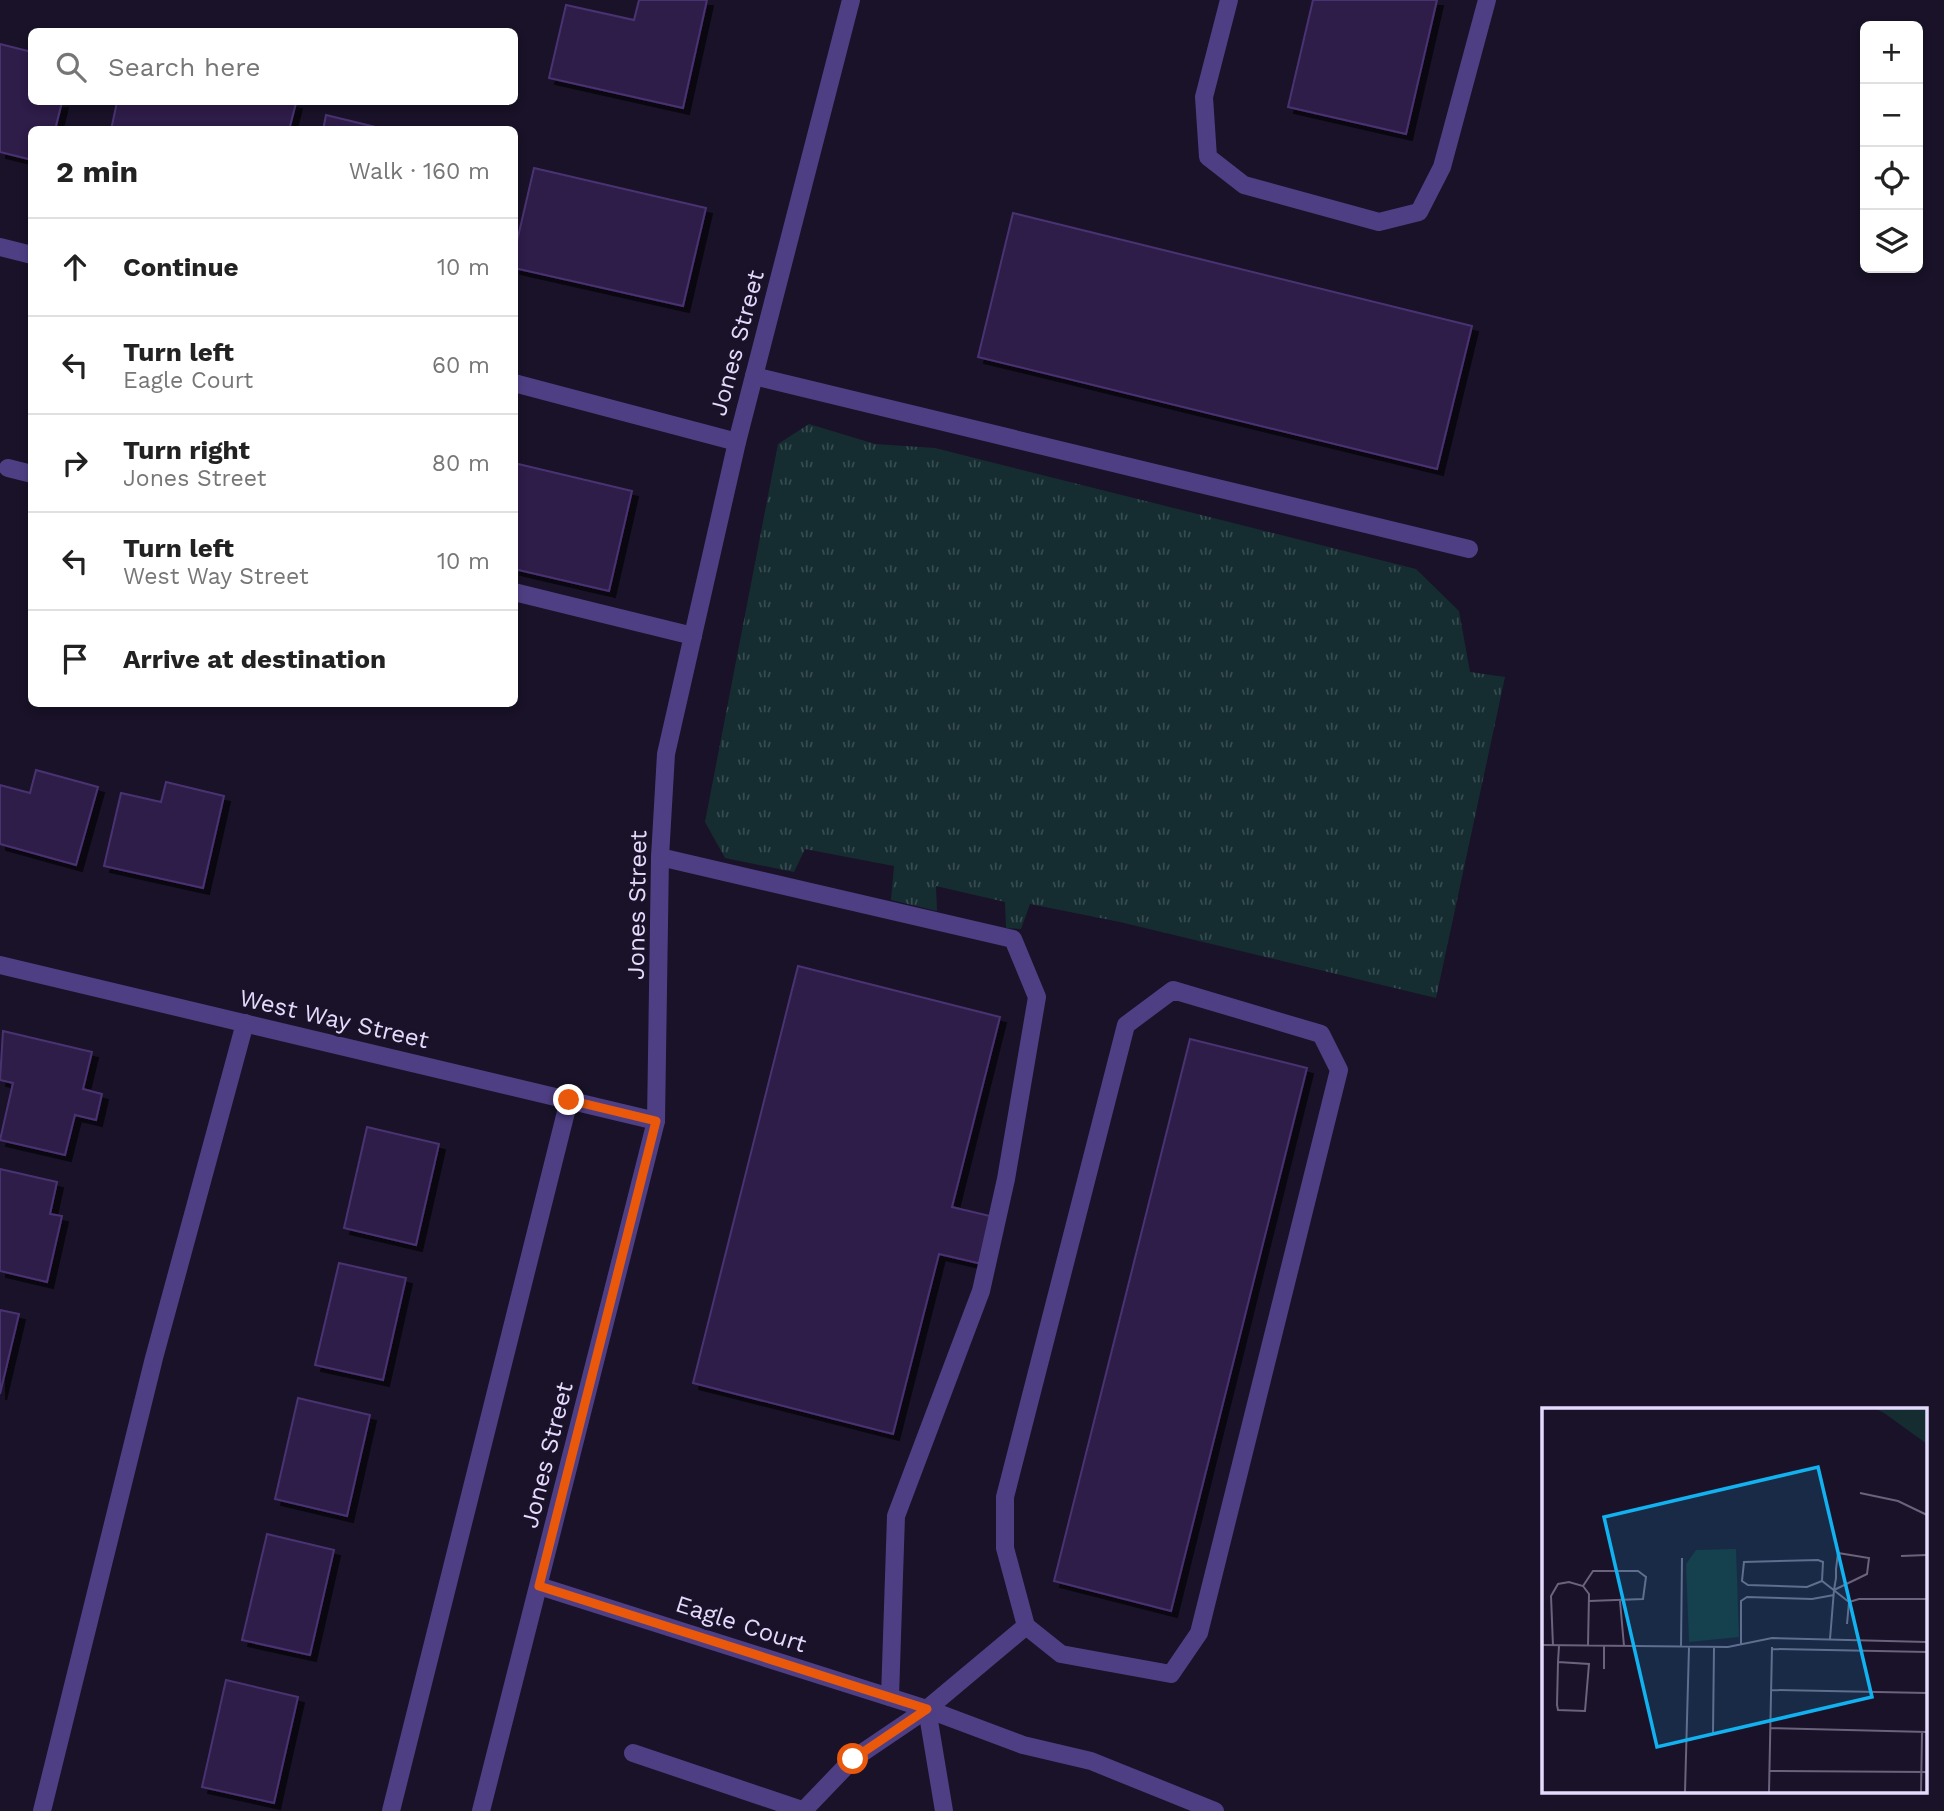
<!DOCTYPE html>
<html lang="en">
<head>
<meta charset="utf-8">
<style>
  body { margin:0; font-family:"Work Sans",sans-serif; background:#f2f2f2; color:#222 }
  .controls { position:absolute; right:21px; top:21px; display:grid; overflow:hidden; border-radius:10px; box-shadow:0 4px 10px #0003 }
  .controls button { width:63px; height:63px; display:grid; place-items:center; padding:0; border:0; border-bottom:2px solid #e0e0e0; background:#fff; color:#222; font:35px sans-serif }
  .stop { position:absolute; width:21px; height:21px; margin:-16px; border:5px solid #ea580c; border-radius:50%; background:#fff }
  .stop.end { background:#ea580c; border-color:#fff; box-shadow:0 2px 7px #0008 }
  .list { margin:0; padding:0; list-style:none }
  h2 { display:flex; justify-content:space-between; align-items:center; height:91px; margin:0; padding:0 28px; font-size:30px }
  h2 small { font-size:23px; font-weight:400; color:#767676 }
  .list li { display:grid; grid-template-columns:46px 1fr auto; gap:21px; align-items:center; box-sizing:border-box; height:98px; padding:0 28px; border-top:2px solid #e0e0e0 }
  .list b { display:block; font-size:26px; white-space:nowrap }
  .list p { margin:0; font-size:23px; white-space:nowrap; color:#767676 }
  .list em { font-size:23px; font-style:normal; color:#767676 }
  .icon { flex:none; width:38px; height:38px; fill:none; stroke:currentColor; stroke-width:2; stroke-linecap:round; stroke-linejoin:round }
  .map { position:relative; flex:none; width:1944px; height:1811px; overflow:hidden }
  .search { position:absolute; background:#fff; box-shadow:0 4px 10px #0003; left:28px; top:28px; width:490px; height:77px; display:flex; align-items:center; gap:18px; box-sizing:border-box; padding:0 24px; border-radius:10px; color:#767676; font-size:26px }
  .panel { position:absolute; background:#fff; box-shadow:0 4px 10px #0003; left:28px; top:126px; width:490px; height:581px; border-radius:10px }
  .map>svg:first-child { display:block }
</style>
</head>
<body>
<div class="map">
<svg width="1944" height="1811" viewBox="0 0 1944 1811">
  <defs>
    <pattern id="grass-tufts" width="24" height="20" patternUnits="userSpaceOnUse" patternTransform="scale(1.75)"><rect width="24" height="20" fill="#152d31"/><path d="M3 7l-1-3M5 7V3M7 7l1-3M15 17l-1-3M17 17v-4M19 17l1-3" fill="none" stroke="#374b50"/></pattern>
    <filter id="shadow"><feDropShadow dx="6" dy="6" stdDeviation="0" flood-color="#0009"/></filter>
  </defs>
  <rect width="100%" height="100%" fill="#191228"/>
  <path fill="url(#grass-tufts)" d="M 809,424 L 875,444 L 935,448 L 1416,569 L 1459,611 L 1470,672 L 1505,677 L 1436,998 L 1120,922 L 1030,904 L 1021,929 L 1006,928 L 1005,902 L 936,886 L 937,911 L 891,900 L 894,866 L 805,849 L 794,872 L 725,858 L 705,822 L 778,444 Z"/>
  <g fill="#2e1f48" stroke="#4a3272" stroke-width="2" filter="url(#shadow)">
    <path d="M 639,0 L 707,0 L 683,108 L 549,78 L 566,5 L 634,20 Z"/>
    <path d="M 1313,0 L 1437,0 L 1406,134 L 1288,107 Z"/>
    <path d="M 0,44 L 32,52 L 32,102 L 62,102 L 55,130 L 32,130 L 32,160 L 0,152 Z"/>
    <path d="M 117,102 L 291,102 L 296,103 L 289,130 L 111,130 Z"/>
    <path d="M 326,115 L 388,130 L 323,130 Z"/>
    <path d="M 534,168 L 706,208 L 683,306 L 514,268 L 514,254 Z"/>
    <path d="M 1013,213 L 1472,326 L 1437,469 L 978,357 Z"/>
    <path d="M 514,463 L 632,491 L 609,591 L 514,569 Z"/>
    <path d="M 36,770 L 98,787 L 76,865 L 0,844 L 0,785 L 30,793 Z"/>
    <path d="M 166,782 L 224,796 L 203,888 L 104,866 L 121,793 L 161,802 Z"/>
    <path d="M 798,966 L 1000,1017 L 952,1207 L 994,1217 L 982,1264 L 939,1254 L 893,1434 L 693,1383 Z"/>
    <path d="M 3,1031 L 92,1052 L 83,1089 L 102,1094 L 96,1120 L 75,1115 L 65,1155 L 0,1140 L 13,1083 L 0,1080 Z"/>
    <path d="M 1190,1039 L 1307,1068 L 1171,1611 L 1054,1581 Z"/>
    <path d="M 367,1127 L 439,1144 L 416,1245 L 344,1228 Z"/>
    <path d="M 0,1169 L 57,1182 L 50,1214 L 62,1216 L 47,1282 L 0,1271 Z"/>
    <path d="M 339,1263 L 406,1278 L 383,1380 L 315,1365 Z"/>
    <path d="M 0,1310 L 19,1314 L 0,1394 Z"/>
    <path d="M 298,1398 L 370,1415 L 347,1516 L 275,1499 Z"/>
    <path d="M 267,1534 L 334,1550 L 310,1655 L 242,1640 Z"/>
    <path d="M 226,1680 L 298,1697 L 274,1803 L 202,1787 Z"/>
  </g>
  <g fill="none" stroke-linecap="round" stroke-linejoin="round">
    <g stroke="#4e3f84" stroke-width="18">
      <path d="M 1229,0 L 1204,97 L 1208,157 L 1244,185 L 1379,222 L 1419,212 L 1442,167 L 1487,0"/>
      <path d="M 754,376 L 1469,549"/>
      <path d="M 8,468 L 32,474"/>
      <path d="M 514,592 L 693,636"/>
      <path d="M 660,857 L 1013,939 L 1037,997 L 1006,1179 L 981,1291 L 896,1516 L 890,1697"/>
      <path d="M 927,1709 L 1023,1745 L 1091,1761 L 1215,1811"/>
      <path d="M 927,1709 L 944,1811"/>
      <path d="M 633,1753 L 805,1811"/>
      <path d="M 805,1809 L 853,1759 L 927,1709 L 1026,1626 L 1005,1548 L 1005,1497 L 1126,1025 L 1173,990 L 1321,1034 L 1339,1070 L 1199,1633 L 1171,1674 L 1061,1654 L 1026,1626"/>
      <path d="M 42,1811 L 154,1358 L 245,1023"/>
    </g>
    <g stroke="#4e3f84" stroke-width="18">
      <path d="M 0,247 L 32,255"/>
      <path d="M 514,383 L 737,442"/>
      <path d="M 0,965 L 656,1121"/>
      <path d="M 539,1586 L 927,1709"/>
      <path d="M 391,1811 L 569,1100"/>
      <path d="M 481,1811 L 656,1121 L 660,857 L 666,754 L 737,442 L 851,0"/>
    </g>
  </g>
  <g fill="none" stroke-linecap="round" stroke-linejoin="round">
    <path stroke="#ea580c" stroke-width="9" d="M 569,1100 L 656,1121 L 539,1586 L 927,1709 L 853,1759"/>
  </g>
  <g text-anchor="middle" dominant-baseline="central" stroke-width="7" stroke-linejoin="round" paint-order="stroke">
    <g font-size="24" fill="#e5dafd" stroke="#191228">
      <text transform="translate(737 343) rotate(-75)">Jones Street</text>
      <text transform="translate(637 905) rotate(-89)">Jones Street</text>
      <text transform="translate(334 1019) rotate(13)">West Way Street</text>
      <text transform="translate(547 1455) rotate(-76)">Jones Street</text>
      <text transform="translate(741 1624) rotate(18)">Eagle Court</text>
    </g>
  </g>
  <g transform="translate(1542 1408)">
    <rect width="385" height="385" fill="#191228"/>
    <path d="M 334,1 L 385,1 L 385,36 L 342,5 ZM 194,141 L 197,229 L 147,234 L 144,156 L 154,142 Z" fill="#152d31"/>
    <path fill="none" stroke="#6b627d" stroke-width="2" d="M 318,85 L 356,93 L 385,107M 359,148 L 385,147M 280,173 L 281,154 L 276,152 L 202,154 L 200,173 L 206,177 L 265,179 L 280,173 L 307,194M 41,178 L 51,163 L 96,163 L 104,169 L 101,191 L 47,193M 78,193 L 82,238M 305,216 L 307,194 L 317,191 L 385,191M 288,231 L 292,182 L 294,170 L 294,161 L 296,145 L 327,150 L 325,166 L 292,182M 0,237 L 186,239 L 230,230 L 385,234M 199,237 L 199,193 L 205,189 L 270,191 L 292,187M 11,238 L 9,188 L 16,176 L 27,174 L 41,178 L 47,186 L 46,238M 62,238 L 62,261M 139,239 L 140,150M 230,241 L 385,244M 16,254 L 47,256 L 43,303 L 16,302 L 15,297 L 16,254 L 17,238M 230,282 L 385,285M 229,320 L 385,324M 171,325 L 172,239M 228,363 L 385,364M 143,384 L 147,239M 227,384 L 230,239M 379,384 L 380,324"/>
    <path fill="#12b2f1" fill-opacity="0.15" stroke="#12b2f1" stroke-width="3.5" d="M 276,59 L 330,289 L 115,339 L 62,109 Z"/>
    <rect width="385" height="385" fill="none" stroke="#e5dafd" stroke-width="3.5"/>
  </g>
</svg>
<div class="controls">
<button>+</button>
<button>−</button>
<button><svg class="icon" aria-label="locate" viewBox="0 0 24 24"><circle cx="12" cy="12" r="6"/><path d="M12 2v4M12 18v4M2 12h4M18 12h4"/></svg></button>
<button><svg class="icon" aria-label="layers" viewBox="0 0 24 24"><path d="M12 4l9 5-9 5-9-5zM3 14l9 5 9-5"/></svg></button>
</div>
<div class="stop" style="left:853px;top:1759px"></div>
<div class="stop end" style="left:569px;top:1100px"></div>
<div class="search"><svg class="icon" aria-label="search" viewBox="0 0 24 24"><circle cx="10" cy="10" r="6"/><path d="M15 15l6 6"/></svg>Search here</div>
<section class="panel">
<h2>2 min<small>Walk · 160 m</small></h2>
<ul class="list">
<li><svg class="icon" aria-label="ahead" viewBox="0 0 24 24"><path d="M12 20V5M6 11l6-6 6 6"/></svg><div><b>Continue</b></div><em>10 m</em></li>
<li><svg class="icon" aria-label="left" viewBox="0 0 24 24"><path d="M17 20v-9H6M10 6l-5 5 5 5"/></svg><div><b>Turn left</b><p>Eagle Court</p></div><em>60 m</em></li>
<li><svg class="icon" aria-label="right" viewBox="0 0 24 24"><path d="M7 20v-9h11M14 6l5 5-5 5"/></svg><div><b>Turn right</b><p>Jones Street</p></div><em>80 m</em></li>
<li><svg class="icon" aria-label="left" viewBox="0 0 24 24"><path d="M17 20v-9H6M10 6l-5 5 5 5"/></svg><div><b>Turn left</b><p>West Way Street</p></div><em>10 m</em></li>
<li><svg class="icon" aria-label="arrive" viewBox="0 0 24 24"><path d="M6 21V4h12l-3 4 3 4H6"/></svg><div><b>Arrive at destination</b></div></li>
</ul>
</section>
</div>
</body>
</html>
